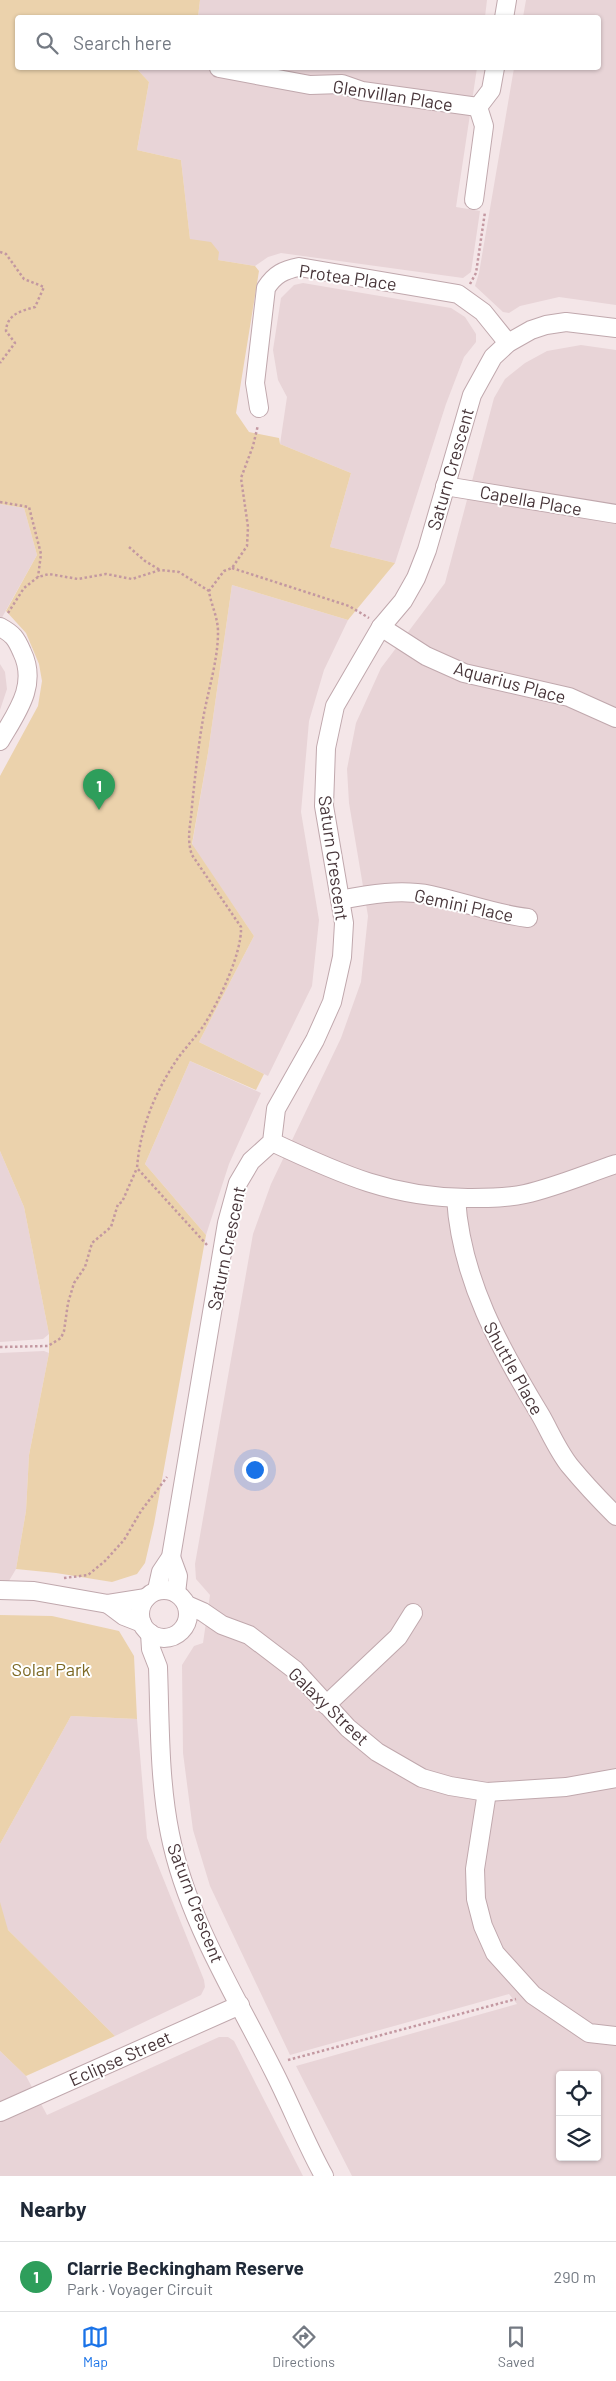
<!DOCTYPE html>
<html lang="en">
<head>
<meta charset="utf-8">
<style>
  body { margin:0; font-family:Barlow,sans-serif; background:#f6f6f7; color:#1f2937 }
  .controls { position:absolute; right:15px; bottom:15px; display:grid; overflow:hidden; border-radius:5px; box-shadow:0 1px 4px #0004 }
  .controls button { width:45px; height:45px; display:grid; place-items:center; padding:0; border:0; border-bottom:1px solid #e0e1e3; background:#fff; color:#1f2937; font:25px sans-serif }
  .you { position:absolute; left:254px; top:1469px; width:18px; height:18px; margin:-12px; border:4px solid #fff; border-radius:50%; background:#1a73e8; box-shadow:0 0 0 8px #1a73e833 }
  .badge { display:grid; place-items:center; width:32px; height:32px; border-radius:50%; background:#1a73e8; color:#fff; font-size:16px; font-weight:700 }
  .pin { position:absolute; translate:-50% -41px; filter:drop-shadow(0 1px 2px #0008) }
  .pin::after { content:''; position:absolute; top:26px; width:18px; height:15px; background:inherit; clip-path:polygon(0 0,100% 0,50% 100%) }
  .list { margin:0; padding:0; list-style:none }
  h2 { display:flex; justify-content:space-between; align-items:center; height:65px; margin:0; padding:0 20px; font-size:21px }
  h2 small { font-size:16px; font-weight:400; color:#747a83 }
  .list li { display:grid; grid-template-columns:32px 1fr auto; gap:15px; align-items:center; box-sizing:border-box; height:70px; padding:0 20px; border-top:1px solid #e0e1e3 }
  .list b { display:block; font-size:19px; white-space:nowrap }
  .list p { margin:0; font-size:16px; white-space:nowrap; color:#747a83 }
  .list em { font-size:16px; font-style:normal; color:#747a83 }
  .icon { flex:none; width:28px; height:28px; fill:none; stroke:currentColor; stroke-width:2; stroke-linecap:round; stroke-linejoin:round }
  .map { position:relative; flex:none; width:616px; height:2176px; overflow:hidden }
  .search { position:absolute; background:#fff; box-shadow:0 1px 4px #0004; left:15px; right:15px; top:15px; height:55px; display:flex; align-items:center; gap:12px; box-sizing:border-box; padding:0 18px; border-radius:5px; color:#747a83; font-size:19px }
  .sheet { height:135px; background:#fff }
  nav { display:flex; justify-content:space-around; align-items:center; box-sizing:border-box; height:70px; border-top:1px solid #e0e1e3; background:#fff; font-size:14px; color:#747a83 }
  nav a { display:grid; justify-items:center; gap:2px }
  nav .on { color:#1a73e8 }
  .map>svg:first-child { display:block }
</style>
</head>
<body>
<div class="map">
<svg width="616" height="2176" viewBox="0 0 616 2176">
  <rect width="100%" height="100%" fill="#f4e6e8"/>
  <g fill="#e8d4d7" fill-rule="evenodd">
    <path d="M 200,0 L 487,0 L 485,17 L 198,17 Z"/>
    <path d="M 526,0 L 616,0 L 616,305 L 559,297 L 520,306 L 509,313 L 503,312 L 475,286 L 479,273 L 514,68 L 598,68 L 598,18 L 523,17 Z"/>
    <path d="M 136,68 L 477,68 L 456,207 L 480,211 L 471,272 L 463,278 L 281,253 L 268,257 L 255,266 L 218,260 L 190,239 L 181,160 L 137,150 L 149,82 Z"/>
    <path d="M 303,283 L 451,308 L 465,317 L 476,334 L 476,342 L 464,357 L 446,404 L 395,563 L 330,547 L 351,473 L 280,444 L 287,397 L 278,380 L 273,350 L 281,298 L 294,285 Z"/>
    <path d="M 581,345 L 616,350 L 616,2176 L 352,2176 L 296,2066 L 517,2004 L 509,1994 L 290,2055 L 210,1886 L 193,1830 L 183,1753 L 182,1665 L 194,1646 L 203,1643 L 210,1595 L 196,1579 L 195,1564 L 253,1234 L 271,1184 L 341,1038 L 361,982 L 368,916 L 349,803 L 347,769 L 356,723 L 381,668 L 445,583 L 494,398 L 505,379 L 525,363 L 547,351 ZM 560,2075 L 597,2075 L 597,2157 L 560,2157 Z"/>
    <path d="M 0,504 L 24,508 L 37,555 L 0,621 Z"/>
    <path d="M 232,585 L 348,620 L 324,670 L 309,721 L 301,812 L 319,920 L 312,986 L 268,1076 L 199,1042 L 254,936 L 192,845 L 208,753 Z"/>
    <path d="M 0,664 L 5,672 L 7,689 L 0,710 Z"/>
    <path d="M 190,1061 L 261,1093 L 229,1164 L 206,1235 L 145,1164 Z"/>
    <path d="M 0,1151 L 24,1207 L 49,1334 L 43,1339 L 0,1342 Z"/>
    <path d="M 44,1351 L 49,1353 L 29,1455 L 26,1511 L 16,1569 L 0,1596 L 0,1353 Z"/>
    <path d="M 71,1716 L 137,1719 L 147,1838 L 204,1980 L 205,1987 L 201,1995 L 115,2036 L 0,1922 L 0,1844 Z"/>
    <path d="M 219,2037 L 228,2037 L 234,2041 L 303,2176 L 0,2176 L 0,2051 L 26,2076 L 47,2115 Z"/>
  </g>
  <g fill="#ebd2ac">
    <path d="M 0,0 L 200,0 L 198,17 L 18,18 L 18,68 L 136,68 L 149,82 L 137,150 L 181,160 L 190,239 L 211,242 L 219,252 L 218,260 L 255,266 L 259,271 L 236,413 L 249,432 L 279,438 L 280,444 L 351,473 L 330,547 L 395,563 L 348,620 L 232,585 L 208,753 L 192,844 L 254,936 L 199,1042 L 264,1074 L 256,1090 L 190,1061 L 145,1164 L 206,1235 L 154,1524 L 145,1563 L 137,1574 L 112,1582 L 56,1573 L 16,1569 L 26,1511 L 29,1455 L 49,1353 L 49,1334 L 24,1207 L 0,1151 L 0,776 L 38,706 L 42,681 L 39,664 L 26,633 L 6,611 L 37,555 L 24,508 L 0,504 Z"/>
    <path d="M 0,1615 L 52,1616 L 119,1631 L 134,1656 L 137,1719 L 71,1716 L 0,1844 Z"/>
    <path d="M 0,1902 L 8,1930 L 115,2036 L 26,2076 L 0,2051 Z"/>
  </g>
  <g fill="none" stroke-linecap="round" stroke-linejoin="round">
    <defs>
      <g id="minor">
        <path d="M 504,18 L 507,0"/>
        <path d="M 219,68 L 310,85 L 342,84 L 362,91 L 478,107"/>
        <path d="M 474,200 L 484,126 L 478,107 L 491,90 L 495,68"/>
        <path d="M 259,408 L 255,383 L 266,288 C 275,274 284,270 299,267 L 458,294 L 483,312 L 508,343"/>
        <path d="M 445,486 L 616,514"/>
        <path d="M 0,627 C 13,634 16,638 22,652 C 38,685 17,712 0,741"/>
        <path d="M 381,627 L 426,656 L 464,673 L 569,697 L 616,718"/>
        <path d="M 340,900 C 370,894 401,889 431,895 C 464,902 494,914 528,918"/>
        <path d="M 272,1142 C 340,1174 395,1199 472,1198 C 490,1198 508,1198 525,1194 C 556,1187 586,1174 616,1164"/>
        <path d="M 456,1198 C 461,1280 500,1348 541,1416 C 550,1432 558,1451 570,1466 C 584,1483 600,1500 616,1516"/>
        <path d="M 171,1557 L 178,1576 L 176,1593"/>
        <circle cx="164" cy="1614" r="24"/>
        <path d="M 0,1590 L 34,1591 L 108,1604 L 146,1598"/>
        <path d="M 157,1590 L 161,1572 L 171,1557 L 227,1223 L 238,1183 L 251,1161 L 272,1142 L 276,1109 L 315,1040 L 332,1002 L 342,957 L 344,923 L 324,806 L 326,748 L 335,706 L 381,627 L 403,601 L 416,578 L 427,550 L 472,395 L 493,357 L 508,343 L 531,330 L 546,325 L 566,322 L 616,328"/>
        <path d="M 108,1604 L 124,1616 L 142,1623"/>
        <path d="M 187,1605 L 203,1612 L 222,1625 L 249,1635 L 295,1670 L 348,1728 L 377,1752 L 422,1778 L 450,1786 L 487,1792 L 566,1787 L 616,1778"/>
        <path d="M 150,1633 L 151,1649 L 158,1667 C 160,1723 159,1780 170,1834 C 187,1919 235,1994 273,2070 C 291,2105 305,2142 324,2176"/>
        <path d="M 326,1705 L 398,1637 L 413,1613"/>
        <path d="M 487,1792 L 475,1869 L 476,1899 L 483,1926 L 495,1953 L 533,1995 L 589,2033 L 616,2036"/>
        <path d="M 0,2112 L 240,2005"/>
      </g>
    </defs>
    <use href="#minor" stroke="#c0a8ad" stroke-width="20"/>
    <g stroke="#c398a1" stroke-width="2.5" stroke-dasharray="2.5 2.5" stroke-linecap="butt">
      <path d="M 0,252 L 6,254 L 24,279 L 44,287 L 35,307 C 21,311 7,314 6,331 L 15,343 L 0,363"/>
      <path d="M 470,284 L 476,273 L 485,212"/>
      <path d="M 0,502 L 29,507 L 41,554 L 38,577"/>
      <path d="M 129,547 L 145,561 L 160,570"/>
      <path d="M 232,568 L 349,606 L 369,618"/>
      <path d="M 8,613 L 24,588 L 38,577 L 49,574 L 78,579 L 106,574 L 132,579 L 160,570 L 179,572 L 209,591"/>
      <path d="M 207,1245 L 137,1168 C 140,1129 154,1094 176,1061 C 184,1049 195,1038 204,1025 C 218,1003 242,954 241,927 L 192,855 C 186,838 191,824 192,806 C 195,777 198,748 203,719 C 208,690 218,661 218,632 C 218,617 211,605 209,591 L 224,571 L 232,568 L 247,546 L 248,527 L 241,478 L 253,446 L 258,425"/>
      <path d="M 0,1347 L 48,1346 L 61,1338 L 64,1331 L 68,1303 L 74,1283 L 85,1267 L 92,1243 L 111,1227 L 118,1204 L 122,1202 L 137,1168"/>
      <path d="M 64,1578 L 88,1575 L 105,1561 L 124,1540 L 141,1511 L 167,1477"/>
      <path d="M 288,2060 L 516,1999"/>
    </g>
    <use href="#minor" stroke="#fff" stroke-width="18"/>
  </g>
  <g text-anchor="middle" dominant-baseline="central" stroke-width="4" stroke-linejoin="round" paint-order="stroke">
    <g font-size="18" fill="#473539" stroke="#fff">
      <text transform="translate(393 95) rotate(9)">Glenvillan Place</text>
      <text transform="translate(348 277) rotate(8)">Protea Place</text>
      <text transform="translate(450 469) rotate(-74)">Saturn Crescent</text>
      <text transform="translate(531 500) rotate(10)">Capella Place</text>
      <text transform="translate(510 682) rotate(15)">Aquarius Place</text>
      <text transform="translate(334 858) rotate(82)">Saturn Crescent</text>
      <text transform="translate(464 905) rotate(12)">Gemini Place</text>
      <text transform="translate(226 1248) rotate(-78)">Saturn Crescent</text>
      <text transform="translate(514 1368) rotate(61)">Shuttle Place</text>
      <text transform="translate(329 1706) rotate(44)">Galaxy Street</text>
      <text transform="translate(196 1903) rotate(69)">Saturn Crescent</text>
      <text transform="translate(120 2058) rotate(-24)">Eclipse Street</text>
    </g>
    <g font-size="18" fill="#7d6924" stroke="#fff">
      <text x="51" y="1669">Solar Park</text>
    </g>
  </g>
</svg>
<div class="controls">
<button><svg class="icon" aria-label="locate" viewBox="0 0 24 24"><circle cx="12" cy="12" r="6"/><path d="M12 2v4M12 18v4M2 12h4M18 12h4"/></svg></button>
<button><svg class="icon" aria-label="layers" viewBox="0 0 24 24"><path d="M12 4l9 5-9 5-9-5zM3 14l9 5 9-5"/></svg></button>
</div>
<div class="you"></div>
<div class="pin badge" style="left:99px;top:810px;background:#2e9e5b">1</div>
<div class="search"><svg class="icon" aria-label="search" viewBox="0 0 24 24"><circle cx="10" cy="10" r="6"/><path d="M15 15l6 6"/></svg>Search here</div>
</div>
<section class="sheet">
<h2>Nearby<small></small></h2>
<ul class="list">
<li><span class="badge" style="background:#2e9e5b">1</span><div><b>Clarrie Beckingham Reserve</b><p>Park · Voyager Circuit</p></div><em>290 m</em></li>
</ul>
</section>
<nav>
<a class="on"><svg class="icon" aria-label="map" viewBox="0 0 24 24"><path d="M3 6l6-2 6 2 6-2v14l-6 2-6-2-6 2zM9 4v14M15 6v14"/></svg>Map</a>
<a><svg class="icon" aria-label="directions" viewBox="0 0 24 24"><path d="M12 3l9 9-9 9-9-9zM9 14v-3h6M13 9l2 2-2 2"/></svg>Directions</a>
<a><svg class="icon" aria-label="saved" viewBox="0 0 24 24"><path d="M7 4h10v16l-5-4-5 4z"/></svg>Saved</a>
</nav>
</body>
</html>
